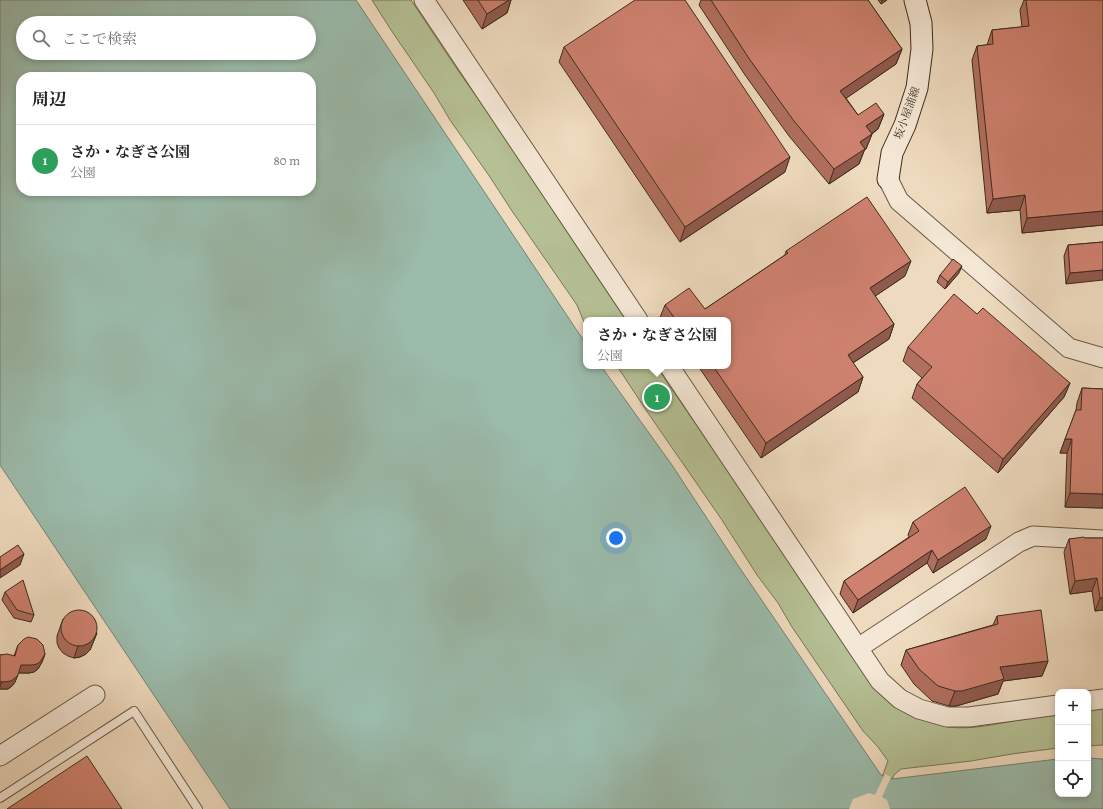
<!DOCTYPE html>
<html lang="ja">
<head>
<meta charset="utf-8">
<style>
  body { margin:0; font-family:Alegreya,"Noto Serif JP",serif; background:#f6f6f6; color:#222 }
  .controls { position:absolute; right:12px; bottom:12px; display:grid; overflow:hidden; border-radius:8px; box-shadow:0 2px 6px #0003 }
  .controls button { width:36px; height:36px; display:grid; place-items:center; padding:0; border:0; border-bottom:1px solid #e0e0e0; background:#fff; color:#222; font:20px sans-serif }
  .you { position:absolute; left:616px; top:538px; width:14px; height:14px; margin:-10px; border:3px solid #fff; border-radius:50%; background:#1a73e8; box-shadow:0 0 0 6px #1a73e833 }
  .badge { display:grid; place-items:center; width:26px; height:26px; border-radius:50%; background:#111827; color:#fff; font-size:13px; font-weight:700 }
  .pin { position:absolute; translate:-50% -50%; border:2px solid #fff; box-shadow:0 1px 4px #0006 }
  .popup { position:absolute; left:583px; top:317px; width:148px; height:52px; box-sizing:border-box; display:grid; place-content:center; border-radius:8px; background:#fff; filter:drop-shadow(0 1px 3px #0005); font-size:13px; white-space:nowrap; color:#767676 }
  .popup b { font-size:15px; color:#222 }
  .popup::after { content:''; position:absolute; left:50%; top:100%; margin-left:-8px; border:8px solid transparent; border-top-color:#fff }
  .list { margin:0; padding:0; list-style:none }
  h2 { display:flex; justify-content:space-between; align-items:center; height:52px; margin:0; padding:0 16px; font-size:17px }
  h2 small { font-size:13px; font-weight:400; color:#767676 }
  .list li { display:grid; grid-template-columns:26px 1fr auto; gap:12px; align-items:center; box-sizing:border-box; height:72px; padding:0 16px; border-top:1px solid #e0e0e0 }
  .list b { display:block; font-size:15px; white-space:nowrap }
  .list p { margin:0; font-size:13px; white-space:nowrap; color:#767676 }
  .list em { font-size:13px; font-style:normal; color:#767676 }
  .icon { flex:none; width:22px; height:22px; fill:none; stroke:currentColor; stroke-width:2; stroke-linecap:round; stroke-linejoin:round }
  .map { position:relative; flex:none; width:1103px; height:809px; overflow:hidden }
  .search { position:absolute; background:#fff; box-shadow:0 2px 6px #0003; left:16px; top:16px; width:300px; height:44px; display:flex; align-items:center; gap:10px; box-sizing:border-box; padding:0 14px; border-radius:22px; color:#767676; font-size:15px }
  .panel { position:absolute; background:#fff; box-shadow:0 2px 6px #0003; left:16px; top:72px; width:300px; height:124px; border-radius:16px }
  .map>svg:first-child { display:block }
</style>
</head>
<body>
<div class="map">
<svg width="1103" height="809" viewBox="0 0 1103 809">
  <rect width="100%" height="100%" fill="#eedabe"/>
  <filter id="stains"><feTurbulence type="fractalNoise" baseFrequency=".005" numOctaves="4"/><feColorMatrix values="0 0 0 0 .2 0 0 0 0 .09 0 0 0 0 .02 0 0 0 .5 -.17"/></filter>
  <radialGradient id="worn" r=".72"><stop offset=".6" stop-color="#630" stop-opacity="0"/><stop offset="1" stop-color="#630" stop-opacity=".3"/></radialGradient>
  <g fill="#b5c094" stroke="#7a7658">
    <path d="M 372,0 L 411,0 L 457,69 L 495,123 L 626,320 L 586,320 L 586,327 L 577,305 L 512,211 L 490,177 L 450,120 L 434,93 L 391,30 Z"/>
    <path d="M 617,366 L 656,366 L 776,541 L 797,575 L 818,606 L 916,717 C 927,721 937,725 948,727 C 972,730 996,724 1018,720 C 1031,717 1045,716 1058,714 L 1058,748 L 1012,754 L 971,761 L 901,769 L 894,775 L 884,797 L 876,793 L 888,761 L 878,747 L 863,731 L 792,627 L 778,603 L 757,575 L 722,520 L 648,413 Z"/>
    <path d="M 1103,708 L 1103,745 L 1088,746 L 1088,710 Z"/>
  </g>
  <path fill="#9bbbab" stroke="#768272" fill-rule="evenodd" d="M 0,0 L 356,0 L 586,344 L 586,366 L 601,366 L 672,465 L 735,561 L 881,775 L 892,779 L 1058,759 L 1058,794 L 1088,794 L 1088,758 L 1103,759 L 1103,809 L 230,809 L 0,465 ZM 23,23 L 309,23 L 309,53 L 23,53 ZM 21,77 L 311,77 L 311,191 L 21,191 Z"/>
  <path fill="#eedabe" d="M 885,774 L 891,777 L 882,797 L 887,800 L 890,809 L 849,809 L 853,799 L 869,793 L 875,795 Z"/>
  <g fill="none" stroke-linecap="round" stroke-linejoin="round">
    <defs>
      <path id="service" d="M 0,798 L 134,711 L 198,809"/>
      <g id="tertiary">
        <path d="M 424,0 L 638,320"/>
        <path d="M 888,179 L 899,201 L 1069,348 L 1103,358"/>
        <path d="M 669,366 L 880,681 L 900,699 L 919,709 L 947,717 L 969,717 L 1058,705"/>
        <path d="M 858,648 L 1019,542 L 1033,536 L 1103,540"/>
        <path d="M 1088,701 L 1103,699"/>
        <path d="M 0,756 L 95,695"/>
      </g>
      <path id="secondary" d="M 888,179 L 892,153 L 905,125 L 917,88 L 922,49 L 921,23 L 915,0"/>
    </defs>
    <use href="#service" stroke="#6a5845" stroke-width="10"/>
    <use href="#tertiary" stroke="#6a5845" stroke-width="21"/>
    <use href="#secondary" stroke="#3e2d1d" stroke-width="23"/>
    <use href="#service" stroke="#f4e7d5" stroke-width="8"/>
    <use href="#tertiary" stroke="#f4e7d5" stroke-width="19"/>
    <use href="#secondary" stroke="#f4e7d5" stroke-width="21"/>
  </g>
  <g fill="#b16f5f" stroke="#3e2d1d">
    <path d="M 463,0 L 511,0 L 507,13 L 482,29 Z"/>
    <path d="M 701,0 L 868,0 L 902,49 L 896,64 L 846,98 L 858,115 L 884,114 L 878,129 L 872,134 L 866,149 L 864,151 L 859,164 L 829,184 L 789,136 L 745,75 L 699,5 Z"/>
    <path d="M 878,0 L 887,0 L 881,4 Z"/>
    <path d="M 1024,0 L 1103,0 L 1103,225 L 1022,233 L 1020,210 L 987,213 L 972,60 L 977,46 L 987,45 L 992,30 L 1022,27 L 1020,10 Z"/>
    <path d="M 564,47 L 785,172 L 680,242 L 559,62 Z"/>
    <path d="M 1103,242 L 1066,284 L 1064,256 L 1068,245 Z"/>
    <path d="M 786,251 L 905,276 L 875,296 L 894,324 L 889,339 L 853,363 L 863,377 L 858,392 L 761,458 L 698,366 L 728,366 L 728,320 L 659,320 L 665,305 L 705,309 L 785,255 Z"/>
    <path d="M 959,273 L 945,289 L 937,282 L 940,275 Z"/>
    <path d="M 977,314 L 1070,383 L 1064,397 L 998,473 L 912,398 L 917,384 L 922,378 L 903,361 L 908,347 Z"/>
    <path d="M 1082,388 L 1103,389 L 1103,508 L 1065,507 L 1067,453 L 1060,453 L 1076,410 L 1077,403 Z"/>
    <path d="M 913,522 L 986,539 L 933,573 L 927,563 L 853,613 L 840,594 L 844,581 L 909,537 L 908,535 Z"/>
    <path d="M 1085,538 L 1103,538 L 1103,610 L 1095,611 L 1092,591 L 1070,594 L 1064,552 L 1069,539 Z"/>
    <path d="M 5,592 L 34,615 L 31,622 L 14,618 L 2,600 Z"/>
    <path d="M 997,616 L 1048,661 L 1042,676 L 1003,681 L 998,694 L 956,706 L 949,706 L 932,701 L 914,684 L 901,665 L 906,650 L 993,625 Z"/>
    <path d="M 63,619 L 97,633 L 90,650 L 86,654 L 80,657 L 74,658 L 68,656 L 63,653 L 59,648 L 57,643 L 57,636 Z"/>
    <path d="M 18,645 L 45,654 L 42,662 L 38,669 L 34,672 L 29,673 L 18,673 L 15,682 L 12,686 L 8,689 L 0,689 L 0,655 L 14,656 Z"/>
  </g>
  <g fill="#905a4e" stroke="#3e2d1d">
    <path d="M 509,0 L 511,0 L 507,13 L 482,29 L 487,14 Z"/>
    <path d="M 882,0 L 887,0 L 881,4 Z"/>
    <path d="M 902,49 L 896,64 L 835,106 L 840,91 Z"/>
    <path d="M 884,114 L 878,129 L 861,141 L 866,126 Z"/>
    <path d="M 872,134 L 866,149 L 864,151 L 859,164 L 829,184 L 834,169 L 860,142 Z"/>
    <path d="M 790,157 L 785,172 L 680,242 L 685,227 Z"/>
    <path d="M 1025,195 L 1020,210 L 987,213 L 993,199 Z"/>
    <path d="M 1103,211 L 1103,225 L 1022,233 L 1027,218 Z"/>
    <path d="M 911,261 L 905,276 L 865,303 L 870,288 Z"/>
    <path d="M 962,266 L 959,273 L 945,289 L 948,282 Z"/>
    <path d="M 1103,270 L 1103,280 L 1066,284 L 1070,273 Z"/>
    <path d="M 894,324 L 889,339 L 842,370 L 848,355 Z"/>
    <path d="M 863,377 L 858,392 L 761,458 L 766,443 Z"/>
    <path d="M 1070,383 L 1064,397 L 998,473 L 1003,459 Z"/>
    <path d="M 1065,439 L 1072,439 L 1067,453 L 1060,453 Z"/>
    <path d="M 1070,493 L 1103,494 L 1103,508 L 1065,507 Z"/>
    <path d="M 991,526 L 986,539 L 933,573 L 938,560 Z"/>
    <path d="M 932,550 L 927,563 L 853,613 L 858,600 Z"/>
    <path d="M 24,554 L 20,565 L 0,578 L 0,570 Z"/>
    <path d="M 1097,578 L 1092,591 L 1070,594 L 1075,581 Z"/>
    <path d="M 1100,598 L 1103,598 L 1103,610 L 1095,611 Z"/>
    <path d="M 97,633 L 90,650 L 86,654 L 80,657 L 74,658 L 78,646 Z"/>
    <path d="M 45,654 L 42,662 L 38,669 L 34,672 L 29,673 L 18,673 L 21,665 Z"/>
    <path d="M 1048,661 L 1042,676 L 1003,681 L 998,694 L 956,706 L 949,706 L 955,691 L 1000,667 Z"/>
    <path d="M 18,675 L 15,682 L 12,686 L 8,689 L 0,689 L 0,686 L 2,682 Z"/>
  </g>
  <g fill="#ce816f" stroke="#3e2d1d">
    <path d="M 478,0 L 509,0 L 487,14 Z"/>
    <path d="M 635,0 L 685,0 L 790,157 L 685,227 L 564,47 Z"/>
    <path d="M 711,0 L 868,0 L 902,49 L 840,91 L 858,115 L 876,103 L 884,114 L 866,126 L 872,134 L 860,142 L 865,149 L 834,169 L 794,121 L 750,60 Z"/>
    <path d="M 1026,0 L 1103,0 L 1103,211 L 1027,218 L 1025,195 L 993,199 L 977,46 L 993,44 L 992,30 L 1029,26 Z"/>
    <path d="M 867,197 L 911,261 L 870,288 L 894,324 L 848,355 L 863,377 L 766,443 L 713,366 L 728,366 L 728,320 L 682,320 L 681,318 L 678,320 L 676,320 L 665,305 L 689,288 L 705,309 L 788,253 L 786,251 Z"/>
    <path d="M 1103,242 L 1103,270 L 1070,273 L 1068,245 Z"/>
    <path d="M 953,259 L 962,266 L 948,282 L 940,275 Z"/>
    <path d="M 954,294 L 977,314 L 983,308 L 1070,383 L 1003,459 L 917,384 L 932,367 L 908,347 Z"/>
    <path d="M 1082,388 L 1103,389 L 1103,494 L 1070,493 L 1072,439 L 1065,439 L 1076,410 L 1081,410 Z"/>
    <path d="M 965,487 L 991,526 L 938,560 L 932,550 L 858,600 L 844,581 L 919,531 L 913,522 Z"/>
    <path d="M 1084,537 L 1085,538 L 1103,538 L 1103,598 L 1100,598 L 1097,578 L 1075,581 L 1069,539 Z"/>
    <path d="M 18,545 L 24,554 L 0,570 L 0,557 Z"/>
    <path d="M 23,580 L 34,615 L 17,610 L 5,592 Z"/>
    <circle cx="79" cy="628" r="18"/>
    <path d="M 1041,610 L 1048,661 L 1000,667 L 1004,679 L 962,691 L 955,691 L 938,686 L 919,669 L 906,650 L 998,624 L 997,616 Z"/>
    <path d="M 28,637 L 37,639 L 43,645 L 45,654 L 40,662 L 37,664 L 32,665 L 21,665 L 18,675 L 15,678 L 11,681 L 2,682 L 0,681 L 0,655 L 7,654 L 15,656 L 18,645 L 24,639 Z"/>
    <path d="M 87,756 L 122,809 L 7,809 Z"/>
  </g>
  <g text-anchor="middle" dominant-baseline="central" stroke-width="3.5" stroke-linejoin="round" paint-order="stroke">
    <g font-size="11" fill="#3e2d1d" stroke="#f4e7d5">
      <text transform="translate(907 113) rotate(-70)">坂小屋浦線</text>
    </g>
  </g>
  <rect width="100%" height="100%" filter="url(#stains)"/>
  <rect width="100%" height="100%" fill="url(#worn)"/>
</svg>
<div class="controls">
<button>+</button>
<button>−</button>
<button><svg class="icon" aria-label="locate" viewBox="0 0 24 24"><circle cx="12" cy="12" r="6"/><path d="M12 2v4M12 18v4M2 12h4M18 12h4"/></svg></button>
</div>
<div class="you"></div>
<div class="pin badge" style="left:657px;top:397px;background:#2e9e5b">1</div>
<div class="popup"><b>さか・なぎさ公園</b>公園</div>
<div class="search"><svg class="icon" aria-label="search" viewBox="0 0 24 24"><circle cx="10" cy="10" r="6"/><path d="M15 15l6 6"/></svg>ここで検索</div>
<section class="panel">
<h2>周辺<small></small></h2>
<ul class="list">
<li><span class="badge" style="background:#2e9e5b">1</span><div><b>さか・なぎさ公園</b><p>公園</p></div><em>80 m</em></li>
</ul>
</section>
</div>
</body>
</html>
